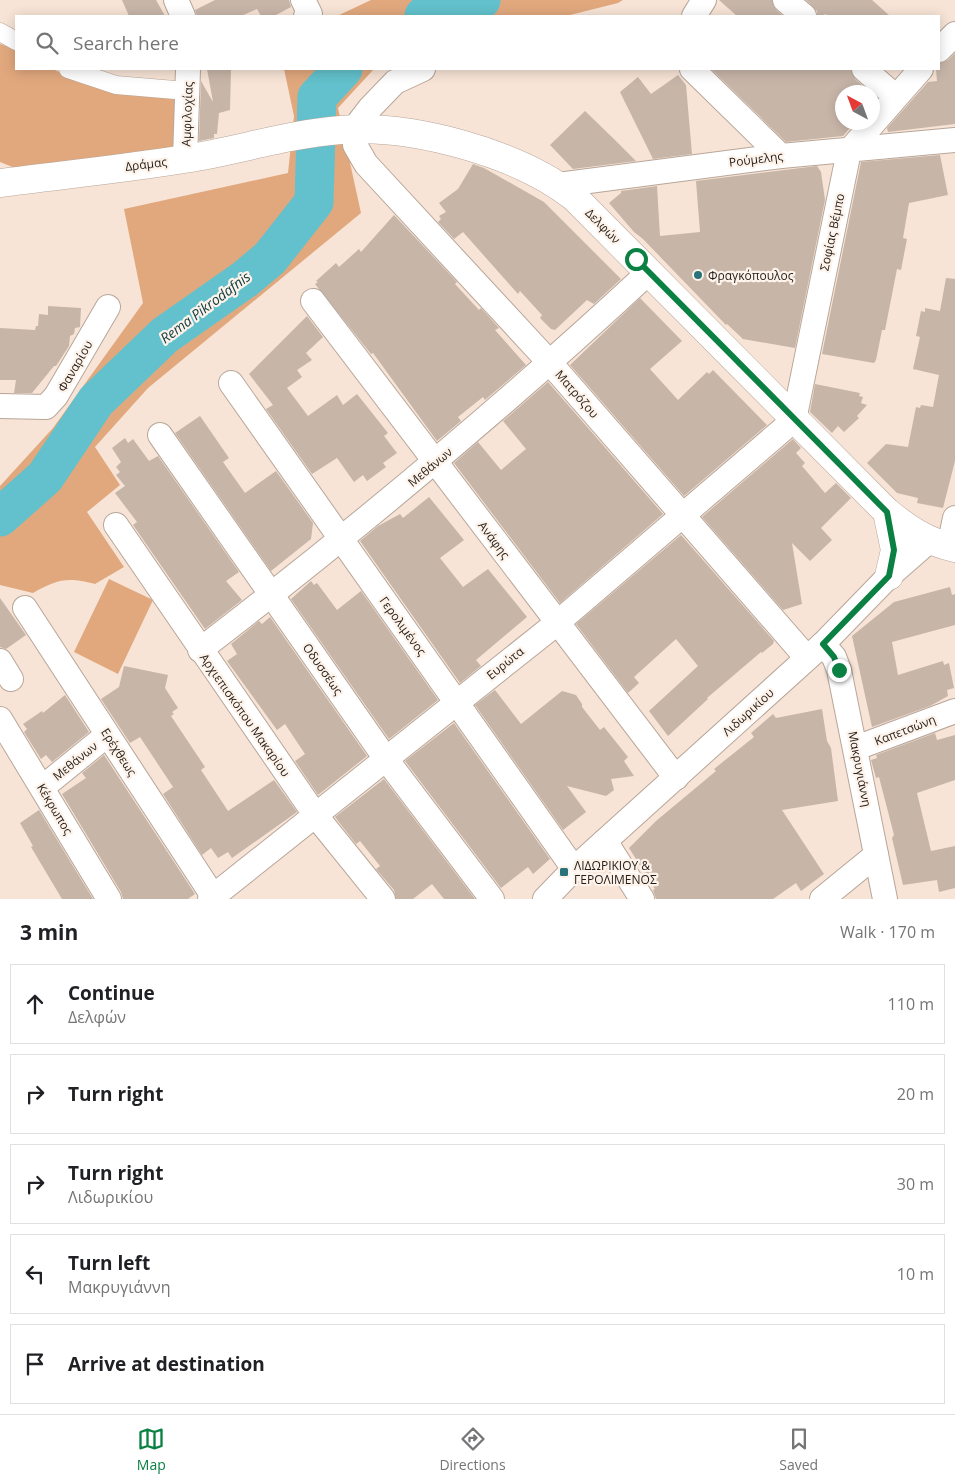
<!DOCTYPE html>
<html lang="en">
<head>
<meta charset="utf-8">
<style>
  body { margin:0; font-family:"Open Sans",sans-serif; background:#f6f6f6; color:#202124 }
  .compass { position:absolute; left:835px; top:85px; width:45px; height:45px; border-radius:50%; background:#fff; box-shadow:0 2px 12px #0003; rotate:319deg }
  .stop { position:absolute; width:15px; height:15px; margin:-11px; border:4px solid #0b8043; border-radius:50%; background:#fff }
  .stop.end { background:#0b8043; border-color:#fff; box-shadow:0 1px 5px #0008 }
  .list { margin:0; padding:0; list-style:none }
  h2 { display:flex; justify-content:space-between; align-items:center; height:65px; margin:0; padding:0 20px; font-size:21px }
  h2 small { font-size:16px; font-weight:400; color:#757577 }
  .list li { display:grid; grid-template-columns:32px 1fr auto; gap:15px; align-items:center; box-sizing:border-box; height:80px; margin:0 10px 10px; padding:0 10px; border:1px solid #e0e0e0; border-radius:0px }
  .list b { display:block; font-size:19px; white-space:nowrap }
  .list p { margin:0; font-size:16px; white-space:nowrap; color:#757577 }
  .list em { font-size:16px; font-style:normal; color:#757577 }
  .icon { flex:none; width:28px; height:28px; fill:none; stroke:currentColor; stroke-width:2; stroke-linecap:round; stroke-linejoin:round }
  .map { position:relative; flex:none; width:955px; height:899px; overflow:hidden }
  .search { position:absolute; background:#fff; box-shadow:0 2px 12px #0003; left:15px; right:15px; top:15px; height:55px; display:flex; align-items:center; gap:12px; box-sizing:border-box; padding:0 18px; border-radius:0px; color:#757577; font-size:19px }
  .sheet { height:515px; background:#fff }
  nav { display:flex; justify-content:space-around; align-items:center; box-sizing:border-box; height:70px; border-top:1px solid #e0e0e0; background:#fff; font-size:14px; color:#757577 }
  nav a { display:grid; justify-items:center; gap:2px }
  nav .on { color:#0b8043 }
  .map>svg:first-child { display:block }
</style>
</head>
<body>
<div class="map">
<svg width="955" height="899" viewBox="0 0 955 899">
  <rect width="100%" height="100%" fill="#f7e4d6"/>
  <g fill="#e1a87d">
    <path d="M 371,0 L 623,0 L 618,3 L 566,16 L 337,16 Z"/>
    <path d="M 0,44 L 16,49 L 16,69 L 53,69 L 81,83 L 118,93 L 178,95 L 178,148 L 15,168 L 0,162 Z"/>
    <path d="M 284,69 L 374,69 L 338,108 L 361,213 L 148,388 L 95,447 L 120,485 L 87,512 L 124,567 L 95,584 C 67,577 58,579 33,593 L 0,585 L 0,486 L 53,428 L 143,303 L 124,209 L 288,173 L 294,116 Z"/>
    <path d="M 109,579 L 153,600 L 118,674 L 74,652 Z"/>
  </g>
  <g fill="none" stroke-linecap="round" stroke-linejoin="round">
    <g stroke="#62c1cc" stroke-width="39">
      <path d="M 424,16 L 435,10 L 481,0"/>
      <path d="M 0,517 L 45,477 L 96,401 L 165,335 L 245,279 L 270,258 L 314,202 L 317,97 L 343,69"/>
    </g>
  </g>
  <g fill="#c7b5a8">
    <path d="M 122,0 L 156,0 L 165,16 L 129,16 Z"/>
    <path d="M 215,0 L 289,0 L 291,7 L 274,16 L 261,16 L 257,9 L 241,16 L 197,16 L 195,10 Z"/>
    <path d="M 719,0 L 772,0 L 776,10 L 783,16 L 737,16 Z"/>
    <path d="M 806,0 L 872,0 L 890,16 L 829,16 L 825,14 L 823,16 L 817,16 L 817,11 Z"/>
    <path d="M 955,53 L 955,124 L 888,132 L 887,128 L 928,82 L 937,81 L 936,69 L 939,69 L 939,63 L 948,60 Z"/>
    <path d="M 207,69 L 231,69 L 230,110 L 219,113 L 217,134 L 214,134 L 214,138 L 199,141 L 201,81 L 213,102 Z"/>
    <path d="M 711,69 L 851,69 L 855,79 L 870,92 L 842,92 L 842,122 L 855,122 L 843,136 L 786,142 Z"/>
    <path d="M 678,75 L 686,85 L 692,154 L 653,159 L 620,92 L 638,77 L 651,94 Z"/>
    <path d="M 585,111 L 615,140 L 636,161 L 573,169 L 550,145 Z"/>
    <path d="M 940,155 L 948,195 L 909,203 L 903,238 L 907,239 L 901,270 L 897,269 L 885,330 L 882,330 L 876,360 L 874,363 L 822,354 L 861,162 Z"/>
    <path d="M 473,164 L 484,168 L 544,202 L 621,279 L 594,304 L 587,300 L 555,330 L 551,329 L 540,318 L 542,315 L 520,291 L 518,294 L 463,232 L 454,239 L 438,222 L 441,219 L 439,216 L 446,212 L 439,203 L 458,189 Z"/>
    <path d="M 817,166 L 821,172 L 825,200 L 795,348 L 743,339 L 727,324 L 726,325 L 643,239 L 634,232 L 609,203 L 621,193 L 621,191 L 657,186 L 660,236 L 700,232 L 696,181 Z"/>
    <path d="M 394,215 L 457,282 L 455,284 L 479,310 L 481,308 L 499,328 L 495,330 L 526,365 L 485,400 L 483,397 L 458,417 L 461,421 L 437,441 L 373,353 L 371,354 L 315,284 L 318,282 L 316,281 L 336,263 L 339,267 L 359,249 L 361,252 Z"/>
    <path d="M 946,278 L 955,279 L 955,461 L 943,508 L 917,503 L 918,498 L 897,493 L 867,463 L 886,444 L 908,447 L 916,407 L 920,408 L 921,405 L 933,407 L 939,375 L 913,369 L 920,337 L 916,336 L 921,311 L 925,312 L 925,308 L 940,311 Z"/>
    <path d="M 640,298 L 682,341 L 650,369 L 678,400 L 707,372 L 709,374 L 713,370 L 767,425 L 684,496 L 570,365 Z"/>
    <path d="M 48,306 L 81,308 L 80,327 L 75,328 L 74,334 L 70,336 L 69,346 L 56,366 L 54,366 L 32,393 L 14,393 L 16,380 L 0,380 L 0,328 L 35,330 L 36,326 L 38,326 L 39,314 L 48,315 Z"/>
    <path d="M 307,316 L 323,337 L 306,353 L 312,360 L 297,370 L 302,377 L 287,388 L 308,416 L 337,395 L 343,405 L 357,394 L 388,433 L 384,436 L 397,453 L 383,463 L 386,467 L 367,481 L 363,475 L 354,482 L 337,458 L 312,474 L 266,409 L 273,405 L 249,374 Z"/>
    <path d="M 548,382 L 663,514 L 560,603 L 454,463 L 478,442 L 501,470 L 526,449 L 503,421 Z"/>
    <path d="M 815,384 L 860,393 L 859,396 L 863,397 L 861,403 L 867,405 L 857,416 L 859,418 L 844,432 L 838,426 L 832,433 L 810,412 Z"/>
    <path d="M 200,416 L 229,458 L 223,462 L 245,493 L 276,471 L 313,523 L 311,539 L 271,571 L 175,433 Z"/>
    <path d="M 125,438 L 128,443 L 133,439 L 149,461 L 158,456 L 239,572 L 226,581 L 242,600 L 205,629 L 133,525 L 137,522 L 115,493 L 125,486 L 116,475 L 120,472 L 116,467 L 121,462 L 112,448 Z"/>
    <path d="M 793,439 L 801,448 L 796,453 L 805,463 L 802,466 L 825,493 L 836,483 L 851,498 L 821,528 L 832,540 L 810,561 L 792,543 L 802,604 L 783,610 L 702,517 Z"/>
    <path d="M 429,497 L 464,540 L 440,558 L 463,587 L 488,569 L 527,617 L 476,660 L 481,666 L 460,683 L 360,541 L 378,526 L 400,514 L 403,518 Z"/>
    <path d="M 681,535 L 774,641 L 773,644 L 762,653 L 761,652 L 707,698 L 708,699 L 668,736 L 649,711 L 698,666 L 676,639 L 634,677 L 639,683 L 628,693 L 576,624 Z"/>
    <path d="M 311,581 L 314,585 L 317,583 L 337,610 L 361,591 L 438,700 L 389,739 L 291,599 Z"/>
    <path d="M 950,587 L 952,595 L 955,594 L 955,625 L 892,642 L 898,675 L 943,661 L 944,665 L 949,663 L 954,688 L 947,690 L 948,696 L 930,706 L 872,727 L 852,636 L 894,602 Z"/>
    <path d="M 0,598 L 26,635 L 6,649 L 0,647 Z"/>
    <path d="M 270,617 L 367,756 L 318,795 L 295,761 L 305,754 L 285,724 L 277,730 L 227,661 L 237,654 L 231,644 L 259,621 L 262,624 Z"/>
    <path d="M 124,666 L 168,675 L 165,688 L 178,708 L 172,712 L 174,714 L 171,716 L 205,767 L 201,770 L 228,811 L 274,780 L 297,812 L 232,858 L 228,852 L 218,858 L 211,848 L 202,855 L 163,794 L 173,787 L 140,737 L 130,743 L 101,699 L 119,687 Z"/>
    <path d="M 495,690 L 521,724 L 562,691 L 576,695 L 582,704 L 582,707 L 600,730 L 604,727 L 628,757 L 624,761 L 634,776 L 611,779 L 614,790 L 606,796 L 567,786 L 586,812 L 563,830 L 475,705 Z"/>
    <path d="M 65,695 L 89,732 L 52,762 L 46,755 L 41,759 L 24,732 L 27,729 L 23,724 L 42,711 L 43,713 Z"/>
    <path d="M 822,709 L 827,741 L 831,748 L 838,801 L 782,810 L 824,874 L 801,891 L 796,883 L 773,899 L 656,899 L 653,890 L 655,889 L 629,848 L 656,821 L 716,771 L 714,769 L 754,737 L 751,733 L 773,714 L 776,718 Z"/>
    <path d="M 454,723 L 550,859 L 533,874 L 528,867 L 501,888 L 405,761 Z"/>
    <path d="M 935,733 L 937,740 L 955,735 L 955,780 L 917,793 L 931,851 L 955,846 L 955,888 L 939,892 L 937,880 L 903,885 L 892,838 L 894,835 L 879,777 L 876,778 L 871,760 L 877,758 L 876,755 Z"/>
    <path d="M 104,755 L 195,894 L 188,899 L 123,899 L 121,892 L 62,794 L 86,778 L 82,773 Z"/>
    <path d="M 384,779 L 475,899 L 444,899 L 432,884 L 413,899 L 396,899 L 394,890 L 376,869 L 380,866 L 360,841 L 356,844 L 335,817 Z"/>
    <path d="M 39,810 L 93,899 L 62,899 L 31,847 L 33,846 L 20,823 Z"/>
  </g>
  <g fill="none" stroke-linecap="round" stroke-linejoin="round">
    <defs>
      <g id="pedestrian">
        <path d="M 0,32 L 16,41"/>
        <path d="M 68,69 L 116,85 L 187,91"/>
      </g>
      <g id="minor">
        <path d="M 176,0 L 183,16"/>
        <path d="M 303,0 L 310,14 L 306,16"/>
        <path d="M 785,0 L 804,16"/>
        <path d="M 694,16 L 704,0"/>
        <path d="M 939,50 L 955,34"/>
        <path d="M 423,69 L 395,82 L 370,108 L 354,129 L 355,145 L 366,164 L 551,364 L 807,658"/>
        <path d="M 692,69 L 781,156"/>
        <path d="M 864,69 L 895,96"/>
        <path d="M 185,159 L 188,69"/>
        <path d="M 558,185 L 781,156 L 955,140"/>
        <path d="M 313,301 L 676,778"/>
        <path d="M 231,383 L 574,869"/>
        <path d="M 0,406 L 46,407 L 56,396 L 108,307"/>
        <path d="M 160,435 L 386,759 L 492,899"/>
        <path d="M 116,525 L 316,816 L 383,899"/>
        <path d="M 949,547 L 955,518"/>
        <path d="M 25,608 L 213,896"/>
        <path d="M 823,644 L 834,657 L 839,670 L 885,899"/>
        <path d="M 200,650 C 356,530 505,406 649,272"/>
        <path d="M 0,661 L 11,679"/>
        <path d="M 0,719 L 109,899"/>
        <path d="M 856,748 L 955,711"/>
        <path d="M 43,787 L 107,735"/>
        <path d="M 605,841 L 642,899"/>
        <path d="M 210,899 L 557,623 L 794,420 L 849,151 L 921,69"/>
        <path d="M 545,899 L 574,869 L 823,644 L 889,576 L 929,541"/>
        <path d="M 822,899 L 876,855"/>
      </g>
      <g id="tertiary">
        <path d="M 0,183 C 61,175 123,169 184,159 C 237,151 288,134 341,130 C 412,124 518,153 574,197 L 887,512 C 908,529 927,542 955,548"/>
        <path d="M 887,512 L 895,550 L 889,576"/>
      </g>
    </defs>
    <use href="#pedestrian" stroke="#b8a699" stroke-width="19"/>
    <use href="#minor" stroke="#b8a699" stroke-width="26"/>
    <use href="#tertiary" stroke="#b8a699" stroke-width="29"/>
    <use href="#pedestrian" stroke="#fff" stroke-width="18"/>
    <use href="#minor" stroke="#fff" stroke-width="24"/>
    <use href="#tertiary" stroke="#fff" stroke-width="28"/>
  </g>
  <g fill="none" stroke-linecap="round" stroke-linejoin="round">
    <path stroke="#0b8043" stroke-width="6" d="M 636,259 L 887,512 L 894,550 L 889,576 L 823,644 L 834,657 L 839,670"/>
  </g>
  <g fill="#29737a" stroke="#fef3ea" stroke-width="2">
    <circle cx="698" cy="275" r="5"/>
    <rect x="559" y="867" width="10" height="10" rx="2.5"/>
  </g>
  <g text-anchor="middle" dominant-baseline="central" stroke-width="4.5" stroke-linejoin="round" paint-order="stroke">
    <g font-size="12" fill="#231d18" stroke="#fef3ea">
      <text transform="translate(187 114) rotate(-88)">Αμφιλοχίας</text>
      <text transform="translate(756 159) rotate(-7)">Ρούμελης</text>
      <text transform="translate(146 164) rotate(-7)">Δράμας</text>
      <text transform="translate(603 226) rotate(45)">Δελφών</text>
      <text transform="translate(832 232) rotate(-78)">Σοφίας Βέμπο</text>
      <text transform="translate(75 366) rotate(-60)">Φαναρίου</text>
      <text transform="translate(577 394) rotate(49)">Ματρόζου</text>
      <text transform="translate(430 467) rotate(-40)">Μεθάνων</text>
      <text transform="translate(494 540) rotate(53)">Ανάφης</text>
      <text transform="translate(403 626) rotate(54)">Γερολιμένος</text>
      <text transform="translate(505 663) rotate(-39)">Ευρώτα</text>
      <text transform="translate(323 669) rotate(55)">Οδυσσέως</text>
      <text transform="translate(748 712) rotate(-42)">Λιδωρικίου</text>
      <text transform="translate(245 715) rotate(55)">Αρχιεπισκόπου Μακαρίου</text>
      <text transform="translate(905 730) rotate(-21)">Καπετσώνη</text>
      <text transform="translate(119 752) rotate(57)">Ερέχθεως</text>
      <text transform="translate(75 761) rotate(-39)">Μεθάνων</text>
      <text transform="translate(860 769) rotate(79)">Μακρυγιάννη</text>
      <text transform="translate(55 809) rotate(59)">Κέκρωπος</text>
    </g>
    <g font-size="12" fill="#231d18" stroke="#fef3ea" text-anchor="start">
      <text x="708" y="275">Φραγκόπουλος</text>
      <text x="574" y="865">ΛΙΔΩΡΙΚΙΟΥ &amp;<tspan x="574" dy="14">ΓΕΡΟΛΙΜΕΝΟΣ</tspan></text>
    </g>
    <g font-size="14" font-style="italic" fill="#0e3c40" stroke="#fef3ea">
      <text transform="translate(205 307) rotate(-37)">Rema Pikrodafnis</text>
    </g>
  </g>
</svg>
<svg class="compass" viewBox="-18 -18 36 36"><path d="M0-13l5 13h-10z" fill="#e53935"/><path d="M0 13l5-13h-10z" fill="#757577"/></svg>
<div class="stop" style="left:636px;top:259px"></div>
<div class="stop end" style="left:839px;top:670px"></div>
<div class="search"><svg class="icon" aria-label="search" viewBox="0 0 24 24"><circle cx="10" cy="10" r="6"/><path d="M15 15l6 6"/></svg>Search here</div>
</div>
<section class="sheet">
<h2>3 min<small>Walk · 170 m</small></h2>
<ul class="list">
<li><svg class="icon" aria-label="ahead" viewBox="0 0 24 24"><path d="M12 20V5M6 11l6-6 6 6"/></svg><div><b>Continue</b><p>Δελφών</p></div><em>110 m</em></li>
<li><svg class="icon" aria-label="right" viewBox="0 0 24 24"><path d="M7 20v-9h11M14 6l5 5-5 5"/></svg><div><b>Turn right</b></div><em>20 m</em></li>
<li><svg class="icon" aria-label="right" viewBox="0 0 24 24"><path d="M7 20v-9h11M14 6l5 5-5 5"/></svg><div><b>Turn right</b><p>Λιδωρικίου</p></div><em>30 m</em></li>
<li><svg class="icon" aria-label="left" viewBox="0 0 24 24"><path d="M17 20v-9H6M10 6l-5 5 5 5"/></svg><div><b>Turn left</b><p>Μακρυγιάννη</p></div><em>10 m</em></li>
<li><svg class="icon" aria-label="arrive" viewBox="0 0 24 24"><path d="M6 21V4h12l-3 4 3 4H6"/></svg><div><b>Arrive at destination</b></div></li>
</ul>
</section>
<nav>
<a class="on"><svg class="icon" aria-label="map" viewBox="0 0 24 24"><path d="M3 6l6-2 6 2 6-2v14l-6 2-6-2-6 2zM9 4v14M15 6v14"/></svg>Map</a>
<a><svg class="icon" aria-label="directions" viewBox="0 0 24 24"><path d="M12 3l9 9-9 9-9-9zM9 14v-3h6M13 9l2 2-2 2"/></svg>Directions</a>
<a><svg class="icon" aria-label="saved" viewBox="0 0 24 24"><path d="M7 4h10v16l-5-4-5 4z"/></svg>Saved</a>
</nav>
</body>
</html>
